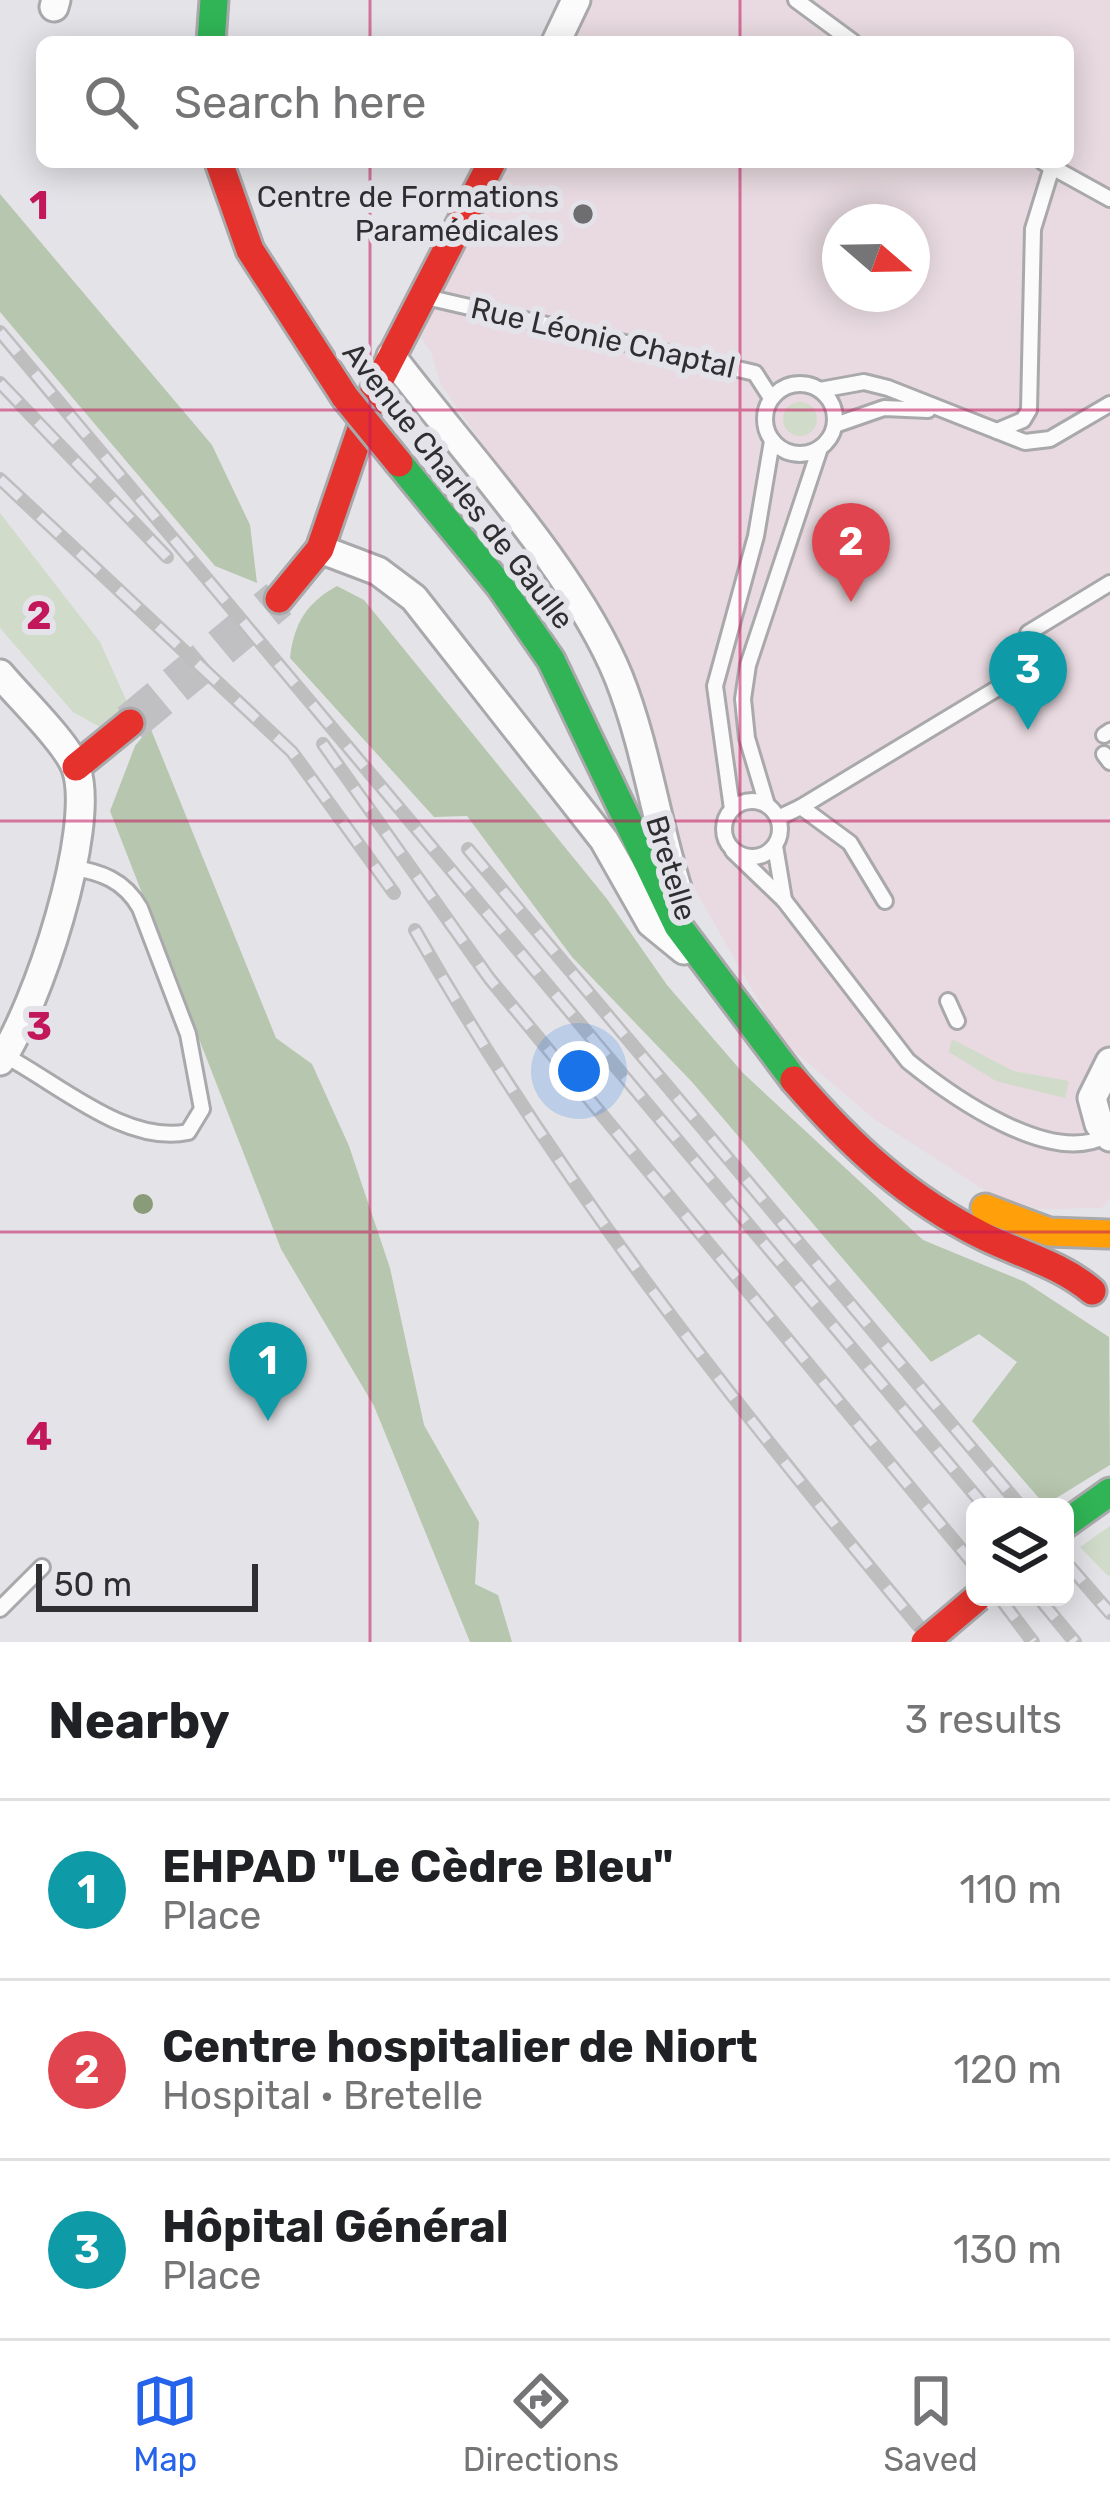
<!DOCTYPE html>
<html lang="en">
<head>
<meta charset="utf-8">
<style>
  body { margin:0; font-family:Rubik,sans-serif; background:#f2f2f2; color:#202124 }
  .controls { position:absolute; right:36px; bottom:36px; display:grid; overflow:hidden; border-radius:18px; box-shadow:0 6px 30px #0003 }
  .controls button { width:108px; height:108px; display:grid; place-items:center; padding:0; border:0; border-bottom:3px solid #e0e0e0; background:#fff; color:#202124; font:60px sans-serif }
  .compass { position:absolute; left:822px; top:204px; width:108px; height:108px; border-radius:50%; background:#fff; box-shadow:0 6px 30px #0003; rotate:110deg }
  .scale { position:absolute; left:36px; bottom:30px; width:222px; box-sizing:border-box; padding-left:12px; border:6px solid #2f2f31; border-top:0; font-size:33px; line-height:42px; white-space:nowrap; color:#2f2f31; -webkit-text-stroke:9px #e3e3e9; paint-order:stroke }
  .you { position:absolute; left:579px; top:1071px; width:42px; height:42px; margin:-30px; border:9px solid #fff; border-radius:50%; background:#1a73e8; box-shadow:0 0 0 18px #1a73e833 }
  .badge { display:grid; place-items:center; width:78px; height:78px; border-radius:50%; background:#2563eb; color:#fff; font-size:39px; font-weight:700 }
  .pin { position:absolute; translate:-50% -99px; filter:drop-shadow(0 3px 6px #0008) }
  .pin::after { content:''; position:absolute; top:63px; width:42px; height:36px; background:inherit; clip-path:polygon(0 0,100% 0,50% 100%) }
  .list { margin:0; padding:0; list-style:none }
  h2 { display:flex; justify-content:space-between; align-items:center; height:156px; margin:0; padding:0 48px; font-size:51px }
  h2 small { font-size:39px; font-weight:400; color:#757577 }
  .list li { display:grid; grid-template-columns:78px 1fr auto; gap:36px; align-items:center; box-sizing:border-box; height:180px; padding:0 48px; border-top:3px solid #e0e0e0 }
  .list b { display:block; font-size:45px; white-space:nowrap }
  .list p { margin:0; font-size:39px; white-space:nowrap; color:#757577 }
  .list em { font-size:39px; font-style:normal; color:#757577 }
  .icon { flex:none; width:66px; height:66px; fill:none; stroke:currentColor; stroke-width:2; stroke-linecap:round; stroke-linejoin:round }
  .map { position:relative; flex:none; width:1110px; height:1642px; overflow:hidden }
  .search { position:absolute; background:#fff; box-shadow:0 6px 30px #0003; left:36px; right:36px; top:36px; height:132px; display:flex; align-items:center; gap:30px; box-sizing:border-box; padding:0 42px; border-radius:18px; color:#757577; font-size:45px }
  .sheet { height:696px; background:#fff }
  nav { display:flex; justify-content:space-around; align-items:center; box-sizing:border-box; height:168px; border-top:3px solid #e0e0e0; background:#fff; font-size:33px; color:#757577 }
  nav a { display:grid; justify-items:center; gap:6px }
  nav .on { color:#2563eb }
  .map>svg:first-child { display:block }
</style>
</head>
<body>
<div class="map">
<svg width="1110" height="1642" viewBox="0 0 1110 1642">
  <rect width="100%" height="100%" fill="#e4e4e8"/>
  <path fill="#e8dae0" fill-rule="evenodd" d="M 592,0 L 1110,0 L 1110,1198 L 1102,1208 L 1038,1209 L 989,1193 L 874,1119 L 781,1040 L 682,867 L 643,711 L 621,650 L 585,590 L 441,385 L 431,352 L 417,332 L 508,162 L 1068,162 L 1068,42 L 572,42 ZM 840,222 L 912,222 L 912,294 L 840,294 Z"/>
  <g fill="#d0dbca">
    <circle cx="800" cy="419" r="17"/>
    <path d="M 0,513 L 100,642 L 132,713 L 100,727 L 73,712 L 0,628 Z"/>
    <path d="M 952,1039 L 1013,1071 L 1069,1081 L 1065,1098 L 996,1081 L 949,1052 Z"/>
    <path d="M 1110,1526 L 1110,1575 L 1108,1576 L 1080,1547 Z"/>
  </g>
  <g fill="#b7c6ae">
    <path d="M 0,194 L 212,445 L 250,525 L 257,583 L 215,566 L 0,312 Z"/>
    <path d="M 337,586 L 364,600 L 607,899 L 667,985 L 743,1073 L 923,1240 L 1025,1282 L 1109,1337 L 1110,1465 L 1045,1505 L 972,1421 L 1017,1362 L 979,1334 L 931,1362 L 692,1082 L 572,957 L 467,816 L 434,817 L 290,658 C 294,624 306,603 337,586 Z"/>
    <path d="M 150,727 L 276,1038 L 312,1064 L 349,1146 L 390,1268 L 424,1425 L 479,1522 L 475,1584 L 498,1595 L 512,1642 L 470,1642 L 374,1406 L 281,1249 L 110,811 L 135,746 Z"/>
  </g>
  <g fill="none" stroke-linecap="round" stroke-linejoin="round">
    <path stroke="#c0c0c3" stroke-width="39" stroke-dasharray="39 20" stroke-linecap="butt" d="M 130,723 L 279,599"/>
    <defs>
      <g id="lane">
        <path d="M 796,0 L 853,42"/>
        <path d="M 1043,162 L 1110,199"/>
        <path d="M 426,297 L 755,373 L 771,398"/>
        <circle cx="800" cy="419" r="35"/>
        <path d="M 820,390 L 864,382 L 888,388 L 1025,442 L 1050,439 L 1110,404"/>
        <path d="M 835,425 L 884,408 L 928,410"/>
        <path d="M 997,431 L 1023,420 L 1029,410 L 1033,229 L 1052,167"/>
        <path d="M 1036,645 L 1028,633 L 1110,583"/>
        <path d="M 1104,735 L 1110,731"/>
        <path d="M 1104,754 L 1110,762"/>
        <circle cx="752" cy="829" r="28"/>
        <path d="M 767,805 L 747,738 L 743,699 L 748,665 L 820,448"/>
        <path d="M 801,807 L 1016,677"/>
        <path d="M 732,809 L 715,686 L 756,536 L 772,441"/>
        <path d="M 778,818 L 801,807 L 850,843 L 885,901"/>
        <path d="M 775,846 L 784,900"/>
        <path d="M 733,851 L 784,900 L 908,1061 C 951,1096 1052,1168 1107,1135"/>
        <path d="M 948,1001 L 957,1021"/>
        <path d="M 4,1055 C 59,1084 126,1145 188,1132 L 202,1109 L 188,1034 L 140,908 C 124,880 101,872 70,867"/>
        <path d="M 0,1609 L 42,1567"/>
      </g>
      <g id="street">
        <path d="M 54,7 L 56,0"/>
        <path d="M 556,42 L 576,0"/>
        <path d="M 391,356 C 462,450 576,571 619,678 C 646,746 656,822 678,891"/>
        <path d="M 320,549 L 378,571 L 414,598 L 604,840 L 651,923 L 684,950"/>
        <path d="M 0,674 C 19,697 67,743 76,768 C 97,828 36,1010 0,1061"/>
        <path d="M 1110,1062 L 1092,1098 L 1099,1124 L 1110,1137"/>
      </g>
      <g id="fast">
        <path d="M 211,42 L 214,0"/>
        <path d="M 399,463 L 500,586 L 551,660 L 678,926 L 794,1080"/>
        <path d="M 1065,1524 L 1110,1492"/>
      </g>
      <path id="slow" d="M 985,1208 L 1049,1232 L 1107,1234"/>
      <g id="jam">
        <path d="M 219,162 L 250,250 L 345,397"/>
        <path d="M 279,599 L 320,549 L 374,391 L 492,162"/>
        <path d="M 76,767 L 130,723"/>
        <path d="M 794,1080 C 850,1145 908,1199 985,1237 C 1022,1255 1060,1264 1092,1291"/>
      </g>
    </defs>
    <use href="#lane" stroke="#a9a9ac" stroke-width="20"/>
    <use href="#street" stroke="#a9a9ac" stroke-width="33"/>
    <use href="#fast" stroke="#a9a9ac" stroke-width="33"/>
    <use href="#slow" stroke="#a9a9ac" stroke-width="33"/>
    <use href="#jam" stroke="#a9a9ac" stroke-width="33"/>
    <use href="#lane" stroke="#fbfbfc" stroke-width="14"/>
    <use href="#street" stroke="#fbfbfc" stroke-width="27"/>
    <use href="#fast" stroke="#30b455" stroke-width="27"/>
    <use href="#slow" stroke="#ff9f0a" stroke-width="27"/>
    <use href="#jam" stroke="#e5322d" stroke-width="27"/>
    <defs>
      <g id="rail">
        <path d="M 0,332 L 985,1507"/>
        <path d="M 0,383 L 167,557"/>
        <path d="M 0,479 L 292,752 L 394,893"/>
        <path d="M 323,744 L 489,978 L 975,1566"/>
        <path d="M 468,849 L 1021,1507"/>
        <path d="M 415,930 C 560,1186 744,1417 932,1642"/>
        <path d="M 1065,1561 L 1110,1613"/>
        <path d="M 999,1597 L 1033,1642"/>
        <path d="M 1038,1597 L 1075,1642"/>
      </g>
    </defs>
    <use href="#rail" stroke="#bebebf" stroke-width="14"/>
    <use href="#rail" stroke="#e3e3e9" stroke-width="9" stroke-dasharray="27" stroke-linecap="butt"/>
    <defs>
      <g id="jam-bridge">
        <path d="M 345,397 L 399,463"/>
        <path d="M 925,1642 L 978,1597"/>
      </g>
    </defs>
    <use href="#jam-bridge" stroke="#a9a9ac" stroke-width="33" stroke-linecap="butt"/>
    <use href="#jam-bridge" stroke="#e5322d" stroke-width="27"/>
  </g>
  <circle fill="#899b78" cx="143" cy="1204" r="10"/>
  <path fill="none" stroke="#c2185b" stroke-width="3" stroke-opacity="0.55" d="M 370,0 L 370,42M 740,0 L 740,42M 370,162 L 370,1642M 740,162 L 740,1642M 0,410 L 1110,410M 0,821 L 1110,821M 0,1232 L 1110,1232"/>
  <circle fill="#6e6e71" stroke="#e3e3e9" stroke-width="4.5" cx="583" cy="214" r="12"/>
  <g text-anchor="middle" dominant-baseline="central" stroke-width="12" stroke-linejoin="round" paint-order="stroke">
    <g font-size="30" fill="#2f2f31" stroke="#e3e3e9" text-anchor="end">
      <text x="559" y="197">Centre de Formations<tspan x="559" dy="34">Paramédicales</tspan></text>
    </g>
    <g font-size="30" fill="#2f2f31" stroke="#e3e3e9">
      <text transform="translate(603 338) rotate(13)">Rue Léonie Chaptal</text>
      <text transform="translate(458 486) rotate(52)">Avenue Charles de Gaulle</text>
      <text transform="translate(671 868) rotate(73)">Bretelle</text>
    </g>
  </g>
  <g font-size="39" text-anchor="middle" font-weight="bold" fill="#c2185b" stroke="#e3e3e9" stroke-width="12" stroke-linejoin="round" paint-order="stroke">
    <text x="39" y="219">1</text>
    <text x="39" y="629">2</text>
    <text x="39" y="1040">3</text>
    <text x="39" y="1450">4</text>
  </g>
</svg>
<div class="controls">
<button><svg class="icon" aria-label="layers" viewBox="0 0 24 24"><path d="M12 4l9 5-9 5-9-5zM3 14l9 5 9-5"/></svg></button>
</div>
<svg class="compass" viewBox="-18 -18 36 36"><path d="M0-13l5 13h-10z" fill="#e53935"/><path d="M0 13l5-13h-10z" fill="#757577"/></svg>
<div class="scale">50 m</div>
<div class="you"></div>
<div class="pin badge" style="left:268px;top:1421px;background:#0f9aa8">1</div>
<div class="pin badge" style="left:851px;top:602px;background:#e0444e">2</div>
<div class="pin badge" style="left:1028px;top:730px;background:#0f9aa8">3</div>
<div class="search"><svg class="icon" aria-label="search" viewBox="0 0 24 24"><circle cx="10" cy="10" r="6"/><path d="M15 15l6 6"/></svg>Search here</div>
</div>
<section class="sheet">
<h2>Nearby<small>3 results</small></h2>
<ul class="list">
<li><span class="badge" style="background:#0f9aa8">1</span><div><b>EHPAD &quot;Le Cèdre Bleu&quot;</b><p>Place</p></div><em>110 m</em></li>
<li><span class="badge" style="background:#e0444e">2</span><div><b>Centre hospitalier de Niort</b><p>Hospital · Bretelle</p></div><em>120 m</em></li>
<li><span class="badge" style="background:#0f9aa8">3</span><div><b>Hôpital Général</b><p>Place</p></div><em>130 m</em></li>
</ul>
</section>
<nav>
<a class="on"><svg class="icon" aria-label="map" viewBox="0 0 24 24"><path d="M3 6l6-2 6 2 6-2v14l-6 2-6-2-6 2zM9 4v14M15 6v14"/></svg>Map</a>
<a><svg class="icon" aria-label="directions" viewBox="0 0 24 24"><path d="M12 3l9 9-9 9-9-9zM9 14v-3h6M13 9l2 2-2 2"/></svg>Directions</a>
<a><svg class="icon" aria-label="saved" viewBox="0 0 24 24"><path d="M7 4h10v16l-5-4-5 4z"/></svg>Saved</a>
</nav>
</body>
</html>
